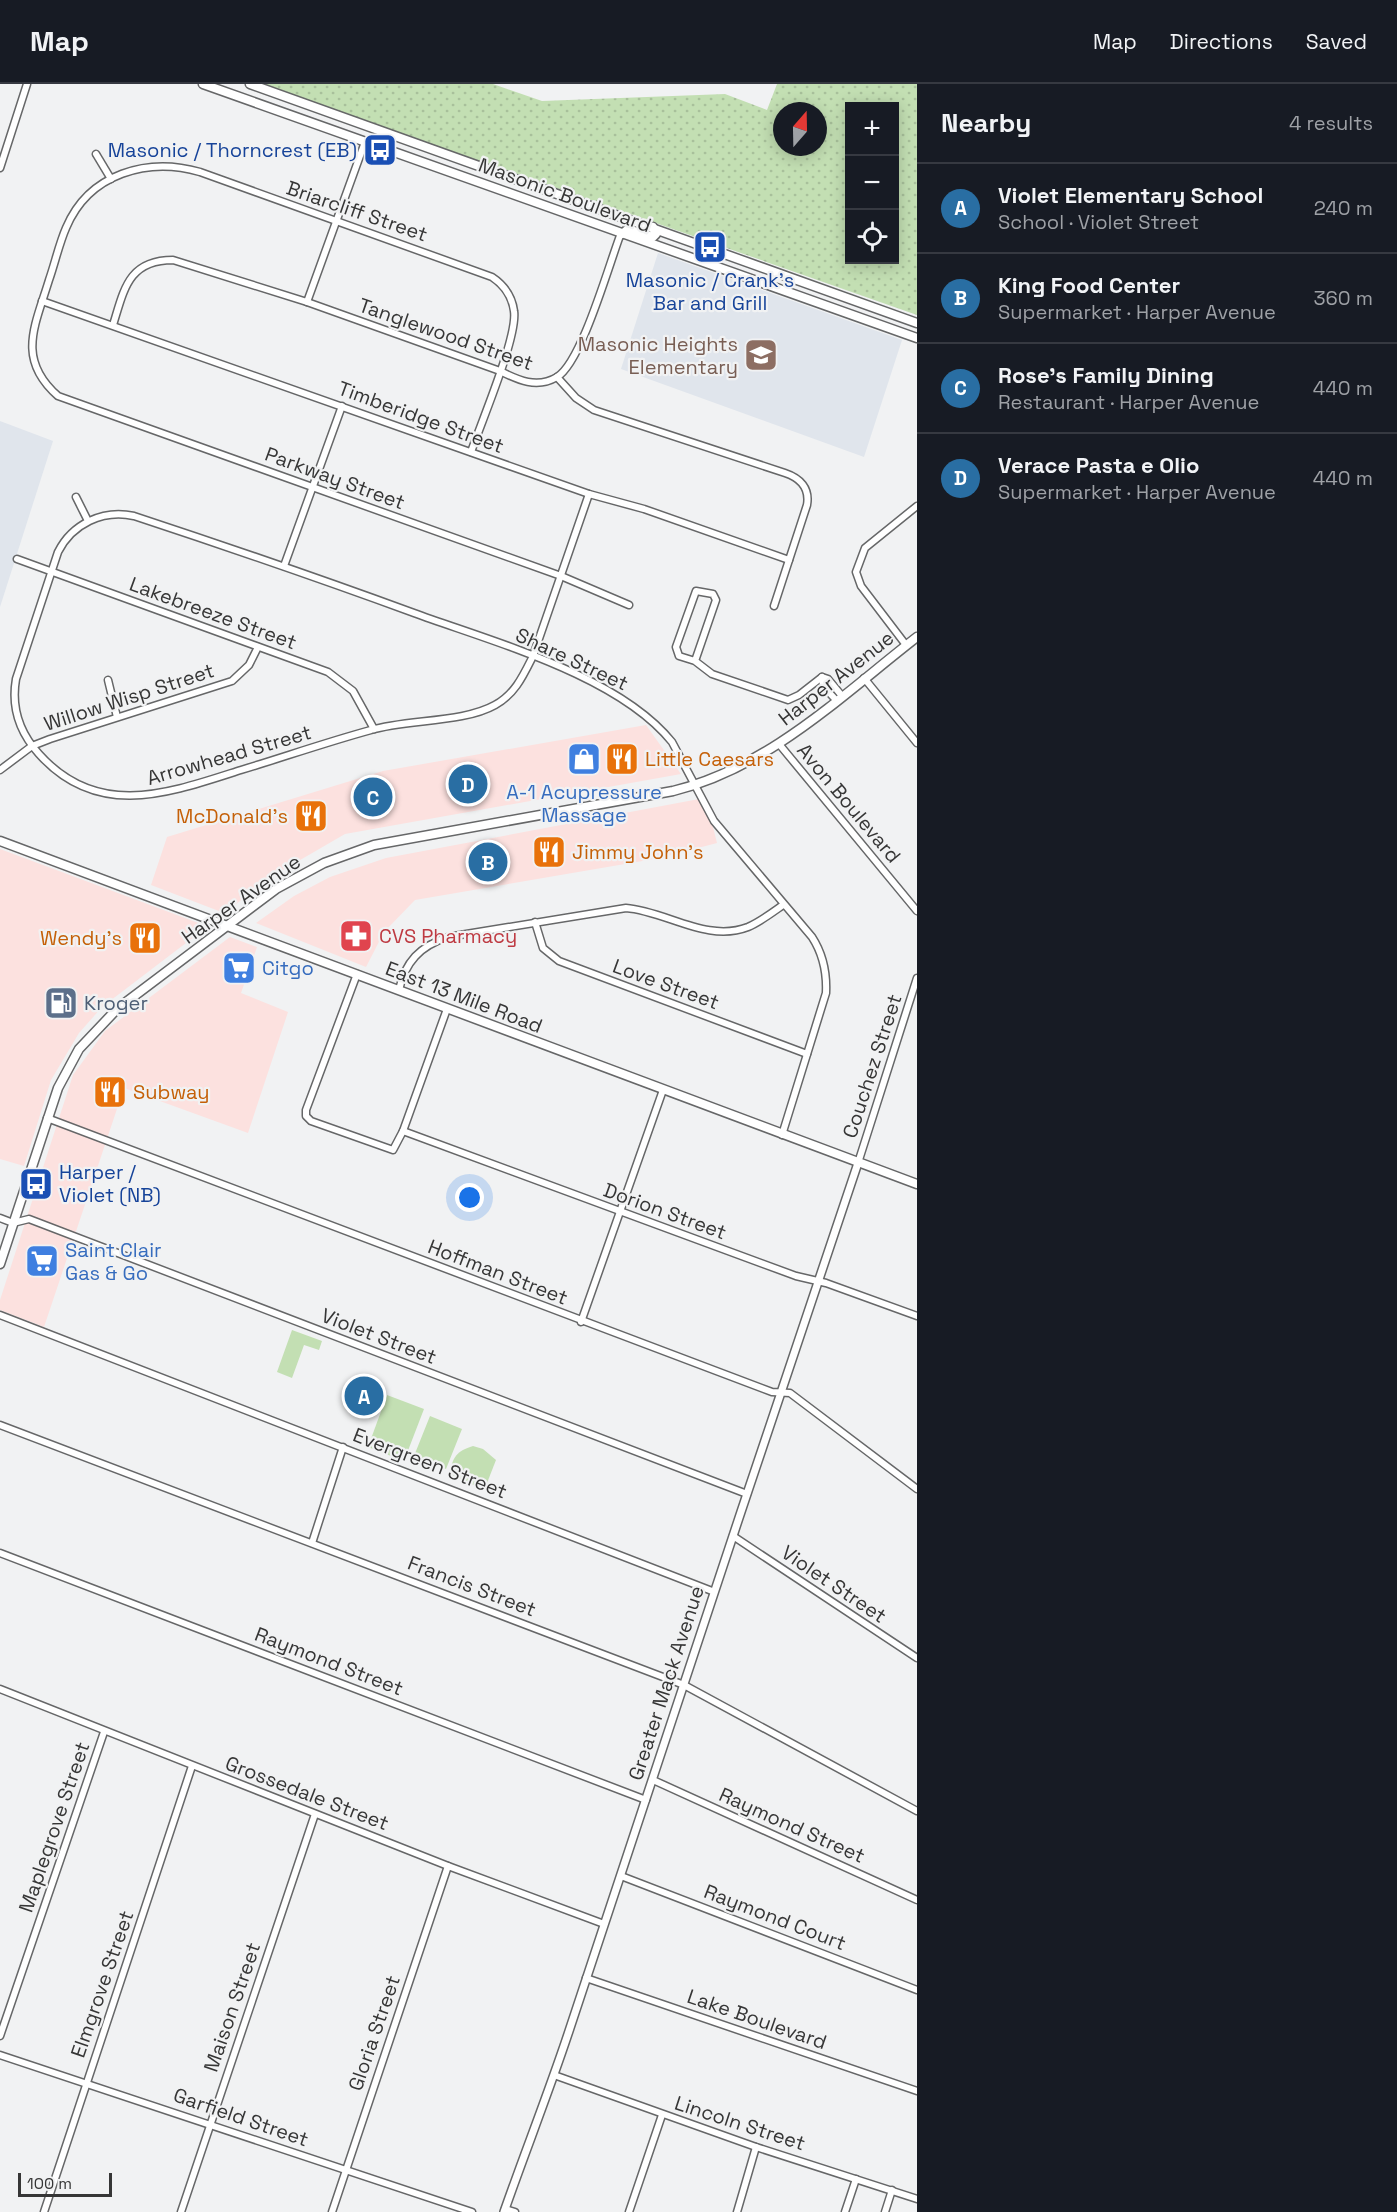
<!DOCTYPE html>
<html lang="en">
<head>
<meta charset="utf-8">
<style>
  body { margin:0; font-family:"Space Grotesk",sans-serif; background:#242831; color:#f1f3f6 }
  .controls { position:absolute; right:18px; top:18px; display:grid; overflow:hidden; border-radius:0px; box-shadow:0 3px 15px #0003 }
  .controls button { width:54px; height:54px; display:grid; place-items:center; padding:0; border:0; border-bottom:2px solid #363941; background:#171b24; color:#f1f3f6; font:30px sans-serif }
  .compass { position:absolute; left:773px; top:18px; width:54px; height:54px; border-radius:50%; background:#171b24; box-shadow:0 3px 15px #0003; rotate:20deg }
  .scale { position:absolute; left:18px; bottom:15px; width:94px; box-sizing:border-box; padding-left:6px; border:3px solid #363636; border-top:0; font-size:16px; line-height:21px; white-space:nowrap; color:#363636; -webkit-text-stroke:4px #f1f2f3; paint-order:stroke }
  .you { position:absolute; left:470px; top:1114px; width:21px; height:21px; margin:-15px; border:4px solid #fff; border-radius:50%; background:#1a73e8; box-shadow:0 0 0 9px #1a73e833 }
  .badge { display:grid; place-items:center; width:39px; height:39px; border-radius:50%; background:#296ea3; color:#fff; font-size:20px; font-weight:700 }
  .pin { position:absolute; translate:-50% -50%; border:3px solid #fff; box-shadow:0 2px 6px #0006 }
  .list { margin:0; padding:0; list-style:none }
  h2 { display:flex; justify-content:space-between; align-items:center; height:78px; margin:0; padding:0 24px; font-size:26px }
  h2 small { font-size:20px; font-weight:400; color:#9ea1a6 }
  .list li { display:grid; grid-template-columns:39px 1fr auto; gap:18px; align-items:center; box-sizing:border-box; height:90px; padding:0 24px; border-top:2px solid #363941 }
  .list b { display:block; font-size:22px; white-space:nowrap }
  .list p { margin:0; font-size:20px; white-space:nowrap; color:#9ea1a6 }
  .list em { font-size:20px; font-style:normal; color:#9ea1a6 }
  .icon { flex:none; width:33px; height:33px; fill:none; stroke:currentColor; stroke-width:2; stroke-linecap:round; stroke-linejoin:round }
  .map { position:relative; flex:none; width:917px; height:2128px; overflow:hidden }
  header { display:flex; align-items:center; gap:36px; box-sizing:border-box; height:84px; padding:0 30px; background:#171b24; border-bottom:2px solid #363941 }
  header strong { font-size:28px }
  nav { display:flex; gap:33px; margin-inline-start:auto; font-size:21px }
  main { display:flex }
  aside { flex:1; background:#171b24 }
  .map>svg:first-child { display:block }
</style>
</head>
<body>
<header>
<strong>Map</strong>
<nav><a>Map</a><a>Directions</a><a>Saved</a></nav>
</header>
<main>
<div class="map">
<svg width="917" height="2128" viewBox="0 0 917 2128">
  <defs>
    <pattern id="grass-dots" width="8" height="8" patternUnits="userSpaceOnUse" patternTransform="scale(1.5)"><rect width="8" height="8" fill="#c3dfb3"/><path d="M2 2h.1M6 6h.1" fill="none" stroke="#a8c09b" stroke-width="1.8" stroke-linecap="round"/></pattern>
  </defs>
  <rect width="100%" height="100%" fill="#f1f2f3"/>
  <g fill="#fce1df">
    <path d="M 646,641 L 681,690 L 345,750 L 276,790 L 224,829 L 151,801 L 167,753 L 383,687 Z"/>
    <path d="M 699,715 L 711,735 L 717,759 L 660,774 L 415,816 L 384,848 L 366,883 L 256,839 L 294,812 L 330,793 L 386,774 Z"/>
    <path d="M 0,765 L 201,840 L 203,846 L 102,923 L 79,949 L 51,996 L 24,1082 L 0,1075 Z"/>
    <path d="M 230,853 L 257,863 L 241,909 L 288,928 L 248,1049 L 124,1004 L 44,1243 L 0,1226 L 0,1216 L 73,991 L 105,947 Z"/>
  </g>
  <g fill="#e0e5ec">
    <path d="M 658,169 L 902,256 L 864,373 L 621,285 Z"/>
    <path d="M 0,337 L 53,357 L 0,523 Z"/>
  </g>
  <path fill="url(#grass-dots)" fill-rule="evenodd" d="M 261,0 L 493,0 L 542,17 L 725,10 L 767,26 L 777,0 L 917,0 L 917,231 ZM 850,22 L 894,22 L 894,176 L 850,176 ZM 782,27 L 818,27 L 818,63 L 782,63 Z"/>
  <g fill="#c3dfb3">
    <path d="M 292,1246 L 322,1257 L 319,1266 L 304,1261 L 292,1294 L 277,1288 Z"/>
    <path d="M 387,1311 L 424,1325 L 404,1377 L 368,1363 Z"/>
    <path d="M 430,1332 L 462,1345 L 446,1385 L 414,1372 Z"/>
    <path d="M 473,1362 L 483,1365 L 496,1376 L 487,1399 L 478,1403 L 450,1390 C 452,1373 457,1367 473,1362 Z"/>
  </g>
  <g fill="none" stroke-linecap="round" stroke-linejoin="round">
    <defs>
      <g id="minor">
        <path d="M 96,70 L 111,95"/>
        <path d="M 0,84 L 27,0"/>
        <path d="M 42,217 L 589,410 L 644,425 L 789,476"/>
        <path d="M 307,218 L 365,58"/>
        <path d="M 113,241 C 124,206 128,176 173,176 L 307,218 L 500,287 C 518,296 537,305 557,293 C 582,278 609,180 621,149"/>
        <path d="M 557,293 L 576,314 L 594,326 L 785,389 C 800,394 810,404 807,421 L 774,522"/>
        <path d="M 471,368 C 481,339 518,252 514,227 C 512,212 504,201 492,193 L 200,88 C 148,73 89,89 66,144 C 59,160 55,179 49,196 C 35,242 16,275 58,312 L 561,492 L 629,521"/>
        <path d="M 589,410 L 533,572 C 523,592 515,610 495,621 C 463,639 407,635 371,646 C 327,658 284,673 241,686 C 169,709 98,736 39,670 C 19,648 11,624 16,595 L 58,468 C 72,440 103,425 134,432 C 228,463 321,495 414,529 C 493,558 618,591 672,658 L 714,737 L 812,853 C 823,870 827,888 826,909 L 782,1051"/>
        <path d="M 76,413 L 88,437"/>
        <path d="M 17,475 L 328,588 L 353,607 L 374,645"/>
        <path d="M 284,482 L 342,322"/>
        <path d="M 906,561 L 861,502 L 856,488 L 865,464 L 917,422"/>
        <path d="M 695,577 L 716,516 L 713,510 L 696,507 L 676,563 L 679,572 L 695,577 L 712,590 L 788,616 L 799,611 L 822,593"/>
        <path d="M 864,594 L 917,659"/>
        <path d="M 108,596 L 117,633"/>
        <path d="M 836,616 L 823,602 L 822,593 L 828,595 L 842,612"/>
        <path d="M 779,660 L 917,827"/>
        <path d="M 0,686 L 32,662 L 50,655 L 232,597 L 249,581 L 258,563"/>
        <path d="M 535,838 L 543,864 L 559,877 L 807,970"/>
        <path d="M 357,890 L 306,1026 L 306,1032 L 311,1037 L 393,1066 L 403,1047 L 447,925"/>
        <path d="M 399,906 C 405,878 420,862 448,853 L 626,824 C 666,827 707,859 748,843 C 760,838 773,828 783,821"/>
        <path d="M 47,1034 L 772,1308 L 790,1309 L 917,1405"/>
        <path d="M 403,1047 L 796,1192 L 826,1199 L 917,1232"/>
        <path d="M 858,1079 L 917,894"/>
        <path d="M 0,1134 L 13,1139 L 29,1135 L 747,1410"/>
        <path d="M 0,1231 L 712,1507"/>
        <path d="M 581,1238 L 663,1006"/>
        <path d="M 0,1341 L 684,1601 L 917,1727"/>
        <path d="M 733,1452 L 917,1574"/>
        <path d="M 312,1459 L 343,1363"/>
        <path d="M 0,1469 L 646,1716"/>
        <path d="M 0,1605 L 448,1782 L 604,1840"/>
        <path d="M 653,1696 L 917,1816"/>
        <path d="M 621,1792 L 917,1906"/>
        <path d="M 586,1894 L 917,2007"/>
        <path d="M 0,1952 L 104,1648"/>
        <path d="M 0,1971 L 472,2128"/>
        <path d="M 554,1991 L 756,2063 L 917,2115"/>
        <path d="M 505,2125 L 515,2128"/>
        <path d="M 44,2128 L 192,1682"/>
        <path d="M 181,2128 L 315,1730"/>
        <path d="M 332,2128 L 448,1782"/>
        <path d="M 629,2128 L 662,2031"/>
        <path d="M 737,2128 L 756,2063"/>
        <path d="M 845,2128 L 856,2095"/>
        <path d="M 885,2128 L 892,2106"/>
      </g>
      <path id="tertiary" d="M 504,2128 C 525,2068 548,2010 568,1950 C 664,1659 760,1369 858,1079"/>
      <g id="secondary">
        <path d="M 203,0 L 917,254"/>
        <path d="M 250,0 L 917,239"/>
        <path d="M 622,150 L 628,145 L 653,153 L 656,150 L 653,143"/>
        <path d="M 0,757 L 917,1100"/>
        <path d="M 0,1180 L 58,1004 L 79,965 L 117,925 L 276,805 L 324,779 L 374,761 L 673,707 C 768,684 841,612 917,553"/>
      </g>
    </defs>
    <use href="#minor" stroke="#666768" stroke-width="9"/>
    <use href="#tertiary" stroke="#666768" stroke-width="10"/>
    <use href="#secondary" stroke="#666768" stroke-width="11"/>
    <use href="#minor" stroke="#fff" stroke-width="6"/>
    <use href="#tertiary" stroke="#fff" stroke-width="7"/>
    <use href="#secondary" stroke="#fff" stroke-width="8"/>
  </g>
  <defs>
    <symbol id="bus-square" viewBox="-11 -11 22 22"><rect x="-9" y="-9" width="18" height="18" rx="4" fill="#1a4fb4" stroke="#f1f2f3"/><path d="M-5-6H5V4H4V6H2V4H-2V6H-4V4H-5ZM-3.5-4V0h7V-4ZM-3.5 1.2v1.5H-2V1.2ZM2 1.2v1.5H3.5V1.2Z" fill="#fff"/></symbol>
    <symbol id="school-square" viewBox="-11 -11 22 22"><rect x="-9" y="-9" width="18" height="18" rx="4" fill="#8d6e63" stroke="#f1f2f3"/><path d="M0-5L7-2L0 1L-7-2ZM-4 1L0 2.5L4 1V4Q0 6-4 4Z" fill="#fff"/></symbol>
    <symbol id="shop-square" viewBox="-11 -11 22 22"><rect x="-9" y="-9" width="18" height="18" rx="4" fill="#3f7fe0" stroke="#f1f2f3"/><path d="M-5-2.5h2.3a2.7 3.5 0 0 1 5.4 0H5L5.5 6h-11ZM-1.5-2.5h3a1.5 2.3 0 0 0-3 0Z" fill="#fff"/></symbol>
    <symbol id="restaurant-square" viewBox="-11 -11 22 22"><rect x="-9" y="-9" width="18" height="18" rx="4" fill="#e8710a" stroke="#f1f2f3"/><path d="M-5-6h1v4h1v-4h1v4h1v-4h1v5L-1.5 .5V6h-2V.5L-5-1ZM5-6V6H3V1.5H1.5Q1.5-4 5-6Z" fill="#fff"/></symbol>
    <symbol id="pharmacy-square" viewBox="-11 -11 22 22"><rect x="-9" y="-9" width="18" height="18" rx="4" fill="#e0444e" stroke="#f1f2f3"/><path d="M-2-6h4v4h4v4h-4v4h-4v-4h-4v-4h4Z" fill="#fff"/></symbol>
    <symbol id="supermarket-square" viewBox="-11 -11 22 22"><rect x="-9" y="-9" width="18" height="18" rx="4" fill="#3f7fe0" stroke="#f1f2f3"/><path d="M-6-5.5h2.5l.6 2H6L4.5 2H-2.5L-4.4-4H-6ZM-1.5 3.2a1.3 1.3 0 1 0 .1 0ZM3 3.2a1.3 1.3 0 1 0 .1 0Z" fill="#fff"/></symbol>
    <symbol id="fuel-square" viewBox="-11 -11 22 22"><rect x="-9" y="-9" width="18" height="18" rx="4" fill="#5c6f8a" stroke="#f1f2f3"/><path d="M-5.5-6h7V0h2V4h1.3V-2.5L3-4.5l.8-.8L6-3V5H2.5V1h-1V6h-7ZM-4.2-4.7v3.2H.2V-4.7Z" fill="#fff"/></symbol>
  </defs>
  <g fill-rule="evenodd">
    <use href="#bus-square" x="361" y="47" width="38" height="38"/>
    <use href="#bus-square" x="691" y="144" width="38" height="38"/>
    <use href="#school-square" x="742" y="252" width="38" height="38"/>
    <use href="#shop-square" x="565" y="656" width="38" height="38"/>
    <use href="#restaurant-square" x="603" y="656" width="38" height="38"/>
    <use href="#restaurant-square" x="292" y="713" width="38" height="38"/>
    <use href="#restaurant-square" x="530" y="749" width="38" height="38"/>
    <use href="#pharmacy-square" x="337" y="833" width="38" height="38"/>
    <use href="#restaurant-square" x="126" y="835" width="38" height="38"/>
    <use href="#supermarket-square" x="220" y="865" width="38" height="38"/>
    <use href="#fuel-square" x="42" y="900" width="38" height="38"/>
    <use href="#restaurant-square" x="91" y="989" width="38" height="38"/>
    <use href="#bus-square" x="17" y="1081" width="38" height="38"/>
    <use href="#supermarket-square" x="23" y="1158" width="38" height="38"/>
  </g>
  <g text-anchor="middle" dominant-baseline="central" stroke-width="4.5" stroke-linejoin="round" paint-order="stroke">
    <g font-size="20" fill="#164399" stroke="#f1f2f3" text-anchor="end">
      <text x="357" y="66">Masonic / Thorncrest (EB)</text>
      <text x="710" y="196" text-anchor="middle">Masonic / Crank's<tspan x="710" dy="23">Bar and Grill</tspan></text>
      <text x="59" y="1088" text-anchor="start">Harper /<tspan x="59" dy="23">Violet (NB)</tspan></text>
    </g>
    <g font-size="20" fill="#363636" stroke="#f1f2f3">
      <text transform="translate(565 111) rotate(20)">Masonic Boulevard</text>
      <text transform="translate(357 127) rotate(19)">Briarcliff Street</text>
      <text transform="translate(446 250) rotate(19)">Tanglewood Street</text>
      <text transform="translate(421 333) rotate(20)">Timberidge Street</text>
      <text transform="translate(335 394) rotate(20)">Parkway Street</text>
      <text transform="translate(213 529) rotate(20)">Lakebreeze Street</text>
      <text transform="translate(572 575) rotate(25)">Share Street</text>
      <text transform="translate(836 594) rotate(-38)">Harper Avenue</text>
      <text transform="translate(129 613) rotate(-18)">Willow Wisp Street</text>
      <text transform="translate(229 671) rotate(-16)">Arrowhead Street</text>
      <text transform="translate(849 719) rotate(50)">Avon Boulevard</text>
      <text transform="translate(241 815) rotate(-35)">Harper Avenue</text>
      <text transform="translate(666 900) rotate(20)">Love Street</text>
      <text transform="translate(464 913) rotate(21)">East 13 Mile Road</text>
      <text transform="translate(872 982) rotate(-72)">Couchez Street</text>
      <text transform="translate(665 1127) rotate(20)">Dorion Street</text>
      <text transform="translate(498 1188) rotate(21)">Hoffman Street</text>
      <text transform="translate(379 1252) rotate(21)">Violet Street</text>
      <text transform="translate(430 1379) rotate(21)">Evergreen Street</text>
      <text transform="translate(834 1500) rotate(34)">Violet Street</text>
      <text transform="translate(472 1502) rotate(21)">Francis Street</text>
      <text transform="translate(329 1577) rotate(21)">Raymond Street</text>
      <text transform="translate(666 1599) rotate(-72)">Greater Mack Avenue</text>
      <text transform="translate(307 1709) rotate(21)">Grossedale Street</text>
      <text transform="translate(792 1741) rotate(24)">Raymond Street</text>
      <text transform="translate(54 1743) rotate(-71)">Maplegrove Street</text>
      <text transform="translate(775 1833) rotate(21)">Raymond Court</text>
      <text transform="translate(102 1900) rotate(-71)">Elmgrove Street</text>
      <text transform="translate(232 1923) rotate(-71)">Maison Street</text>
      <text transform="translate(757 1935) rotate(19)">Lake Boulevard</text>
      <text transform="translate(374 1949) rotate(-71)">Gloria Street</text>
      <text transform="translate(241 2033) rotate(19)">Garfield Street</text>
      <text transform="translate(740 2039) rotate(18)">Lincoln Street</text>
    </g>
    <g font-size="20" fill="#785e54" stroke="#f1f2f3" text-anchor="end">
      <text x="738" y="260">Masonic Heights<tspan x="738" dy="23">Elementary</tspan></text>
    </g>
    <g font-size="20" fill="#c56008" stroke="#f1f2f3" text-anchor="start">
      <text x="645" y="675">Little Caesars</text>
      <text x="288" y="732" text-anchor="end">McDonald's</text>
      <text x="572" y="768">Jimmy John's</text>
      <text x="122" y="854" text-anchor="end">Wendy's</text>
      <text x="133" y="1008">Subway</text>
    </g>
    <g font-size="20" fill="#366cbe" stroke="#f1f2f3" text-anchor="start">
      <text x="584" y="708" text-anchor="middle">A-1 Acupressure<tspan x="584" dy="23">Massage</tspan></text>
      <text x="262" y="884">Citgo</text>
      <text x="65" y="1166">Saint Clair<tspan x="65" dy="23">Gas &amp; Go</tspan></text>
    </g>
    <g font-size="20" fill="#be3a42" stroke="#f1f2f3" text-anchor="start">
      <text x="379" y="852">CVS Pharmacy</text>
    </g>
    <g font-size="20" fill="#4e5e75" stroke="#f1f2f3" text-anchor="start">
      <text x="84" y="919">Kroger</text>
    </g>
  </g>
</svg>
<div class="controls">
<button>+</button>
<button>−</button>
<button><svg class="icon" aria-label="locate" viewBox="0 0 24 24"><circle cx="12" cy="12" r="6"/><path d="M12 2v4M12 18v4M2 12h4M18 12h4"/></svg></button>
</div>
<svg class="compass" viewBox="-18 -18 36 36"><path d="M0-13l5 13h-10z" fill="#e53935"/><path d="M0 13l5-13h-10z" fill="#9ea1a6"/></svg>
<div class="scale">100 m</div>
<div class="you"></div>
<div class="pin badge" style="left:364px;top:1312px">A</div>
<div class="pin badge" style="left:488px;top:778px">B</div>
<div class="pin badge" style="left:373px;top:713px">C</div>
<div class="pin badge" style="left:468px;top:700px">D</div>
</div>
<aside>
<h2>Nearby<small>4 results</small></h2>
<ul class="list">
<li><span class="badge">A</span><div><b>Violet Elementary School</b><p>School · Violet Street</p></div><em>240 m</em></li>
<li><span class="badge">B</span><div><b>King Food Center</b><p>Supermarket · Harper Avenue</p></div><em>360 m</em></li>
<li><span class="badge">C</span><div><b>Rose's Family Dining</b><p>Restaurant · Harper Avenue</p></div><em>440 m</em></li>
<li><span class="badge">D</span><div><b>Verace Pasta e Olio</b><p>Supermarket · Harper Avenue</p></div><em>440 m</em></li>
</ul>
</aside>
</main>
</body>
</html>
